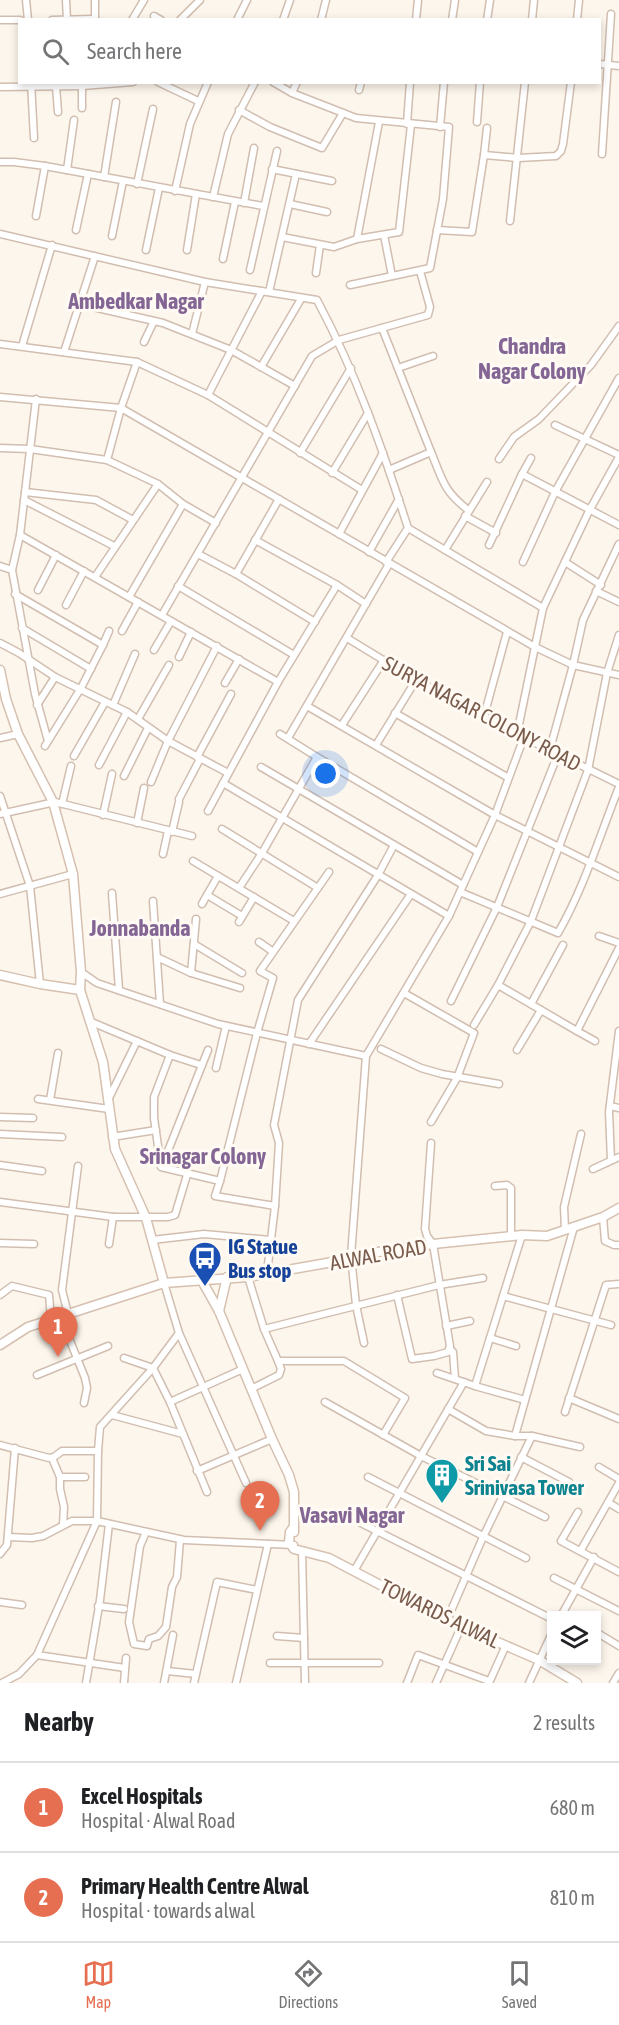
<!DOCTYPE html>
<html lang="en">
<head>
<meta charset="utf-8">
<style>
  body { margin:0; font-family:"Asap Condensed",sans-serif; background:#f6f6f6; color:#202124 }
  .controls { position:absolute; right:18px; bottom:18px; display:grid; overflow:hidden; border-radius:0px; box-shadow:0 3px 9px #0003 }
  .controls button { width:54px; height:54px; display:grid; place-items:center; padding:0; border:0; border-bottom:2px solid #e0e0e0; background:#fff; color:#202124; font:30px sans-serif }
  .you { position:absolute; left:326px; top:774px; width:21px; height:21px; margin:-15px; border:4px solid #fff; border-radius:50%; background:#1a73e8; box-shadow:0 0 0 9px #1a73e833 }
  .badge { display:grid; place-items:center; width:39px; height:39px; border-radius:50%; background:#e76f51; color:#fff; font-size:20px; font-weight:700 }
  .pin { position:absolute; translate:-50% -50px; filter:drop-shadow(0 2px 3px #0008) }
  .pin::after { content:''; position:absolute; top:32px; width:21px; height:18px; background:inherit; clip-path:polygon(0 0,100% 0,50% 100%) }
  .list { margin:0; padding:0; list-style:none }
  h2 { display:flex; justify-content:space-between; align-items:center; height:78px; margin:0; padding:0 24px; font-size:26px }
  h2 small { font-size:20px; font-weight:400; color:#757577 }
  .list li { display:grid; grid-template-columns:39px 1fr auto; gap:18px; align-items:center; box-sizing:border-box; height:90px; padding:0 24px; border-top:2px solid #e0e0e0 }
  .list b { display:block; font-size:22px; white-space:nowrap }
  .list p { margin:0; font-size:20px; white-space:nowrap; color:#757577 }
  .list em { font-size:20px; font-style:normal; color:#757577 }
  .icon { flex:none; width:33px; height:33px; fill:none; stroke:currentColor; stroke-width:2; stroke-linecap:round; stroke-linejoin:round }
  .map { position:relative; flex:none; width:619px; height:1683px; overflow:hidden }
  .search { position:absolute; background:#fff; box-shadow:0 3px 9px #0003; left:18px; right:18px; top:18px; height:66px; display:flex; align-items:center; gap:15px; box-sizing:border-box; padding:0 21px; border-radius:0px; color:#757577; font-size:22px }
  .sheet { height:258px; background:#fff }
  nav { display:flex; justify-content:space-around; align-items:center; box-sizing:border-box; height:84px; border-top:2px solid #e0e0e0; background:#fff; font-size:16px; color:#757577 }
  nav a { display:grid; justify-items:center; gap:3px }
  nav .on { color:#e76f51 }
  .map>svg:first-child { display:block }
</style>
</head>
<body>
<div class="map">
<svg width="619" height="1683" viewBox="0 0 619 1683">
  <rect width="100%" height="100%" fill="#fdf6ec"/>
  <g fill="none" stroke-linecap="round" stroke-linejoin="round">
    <defs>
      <g id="street">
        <path d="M 26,0 L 28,20"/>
        <path d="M 66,0 L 67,20"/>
        <path d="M 154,16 L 161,20"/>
        <path d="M 0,20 L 20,20"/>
        <path d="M 52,20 L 95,19"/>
        <path d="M 95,20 L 95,0"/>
        <path d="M 132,20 L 144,0"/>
        <path d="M 180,20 L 200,0"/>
        <path d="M 237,20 L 247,0"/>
        <path d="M 283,20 L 290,0"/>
        <path d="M 321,20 L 326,0"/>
        <path d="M 416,20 L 418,0"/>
        <path d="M 452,20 L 455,0"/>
        <path d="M 487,20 L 490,0"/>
        <path d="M 532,20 L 534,0"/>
        <path d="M 577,20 L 579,0"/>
        <path d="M 600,64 L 619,66"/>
        <path d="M 31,82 L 34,138"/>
        <path d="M 158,82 L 198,101"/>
        <path d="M 273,82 L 292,93 L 356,118 L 449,127 L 443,199 L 430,268 L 350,285"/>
        <path d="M 56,86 L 58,112"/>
        <path d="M 82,86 L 82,108"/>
        <path d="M 0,87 L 82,86 L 133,82"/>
        <path d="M 359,90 L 361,82"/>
        <path d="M 292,93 L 297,82"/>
        <path d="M 239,110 L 270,127 L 322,148 L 343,113"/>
        <path d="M 477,122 L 480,82"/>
        <path d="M 407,124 L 410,82"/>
        <path d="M 440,127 L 444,82"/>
        <path d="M 602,154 L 611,14"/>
        <path d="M 484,155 L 487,128"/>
        <path d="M 0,162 L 14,162 L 45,166 L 263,206"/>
        <path d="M 272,169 L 332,181"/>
        <path d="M 67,170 L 74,120"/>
        <path d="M 104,177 L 116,102"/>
        <path d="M 137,184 L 153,109"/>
        <path d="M 175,191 L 190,124 L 208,82"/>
        <path d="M 213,197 L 228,134 L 255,82"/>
        <path d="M 244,203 L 254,148"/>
        <path d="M 290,204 L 327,212"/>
        <path d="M 36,216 L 45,166"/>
        <path d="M 510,221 L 525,82"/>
        <path d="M 76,230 L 88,174"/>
        <path d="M 437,230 L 472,232 L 484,155 L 518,158 L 556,156 L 561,151 L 563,144 L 571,82"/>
        <path d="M 0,234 L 205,282 L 317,300 C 356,373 383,450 408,528 L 386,562"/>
        <path d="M 384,235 L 392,276"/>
        <path d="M 112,236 L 123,181"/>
        <path d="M 282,237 L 334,247 L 357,239 L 399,232 L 411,125"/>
        <path d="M 357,239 L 379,122"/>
        <path d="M 146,250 L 159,188"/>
        <path d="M 187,250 L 196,194"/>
        <path d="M 223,259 L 235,202"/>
        <path d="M 250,270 L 277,151"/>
        <path d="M 316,273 L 320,245"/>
        <path d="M 269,292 L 296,174"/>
        <path d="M 80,304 L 163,323 L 231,350 L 295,386"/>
        <path d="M 382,328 L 431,452"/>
        <path d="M 192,334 L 205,282"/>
        <path d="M 144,342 L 154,321"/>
        <path d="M 0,344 L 137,362 L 208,395 L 362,490"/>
        <path d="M 22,346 L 52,245"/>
        <path d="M 64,352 L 95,256"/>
        <path d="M 261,367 L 301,299"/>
        <path d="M 398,368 L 433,356"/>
        <path d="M 208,395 L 262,291"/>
        <path d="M 0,397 L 121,408 L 535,647 L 573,665 L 619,675"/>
        <path d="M 555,425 L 619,455"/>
        <path d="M 0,448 L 30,449 L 107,460 L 158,484 L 183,504 L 216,523"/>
        <path d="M 300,453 L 351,368"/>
        <path d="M 499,459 L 514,437 L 539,419 L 591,365 L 619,326"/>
        <path d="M 107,460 L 121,408 L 137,362"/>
        <path d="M 389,470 L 431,452 C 443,481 443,490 468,510"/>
        <path d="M 332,473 L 368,413"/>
        <path d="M 522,474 L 531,458"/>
        <path d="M 25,492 L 96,500 L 133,520"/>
        <path d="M 24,500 L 114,546"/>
        <path d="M 465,516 L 496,533"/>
        <path d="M 408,528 L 543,608"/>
        <path d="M 339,534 L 383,453"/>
        <path d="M 20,535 L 278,682"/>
        <path d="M 255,540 L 337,585 L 366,604"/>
        <path d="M 489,545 L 522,474 L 619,525"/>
        <path d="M 445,550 L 487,482"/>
        <path d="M 369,552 L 399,499"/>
        <path d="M 198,554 L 236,574 L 315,622"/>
        <path d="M 523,562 L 555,492 L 619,378"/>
        <path d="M 565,562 L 601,585"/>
        <path d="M 0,566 L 12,570 L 35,694 L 48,741"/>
        <path d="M 12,570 L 20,535 L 36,399"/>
        <path d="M 236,574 L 279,499"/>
        <path d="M 95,577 L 158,484"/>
        <path d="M 178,586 L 294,655"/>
        <path d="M 38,590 L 56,555"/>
        <path d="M 596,591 L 619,602"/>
        <path d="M 15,594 L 103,645 L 81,688 L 45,746"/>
        <path d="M 129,597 L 183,504"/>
        <path d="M 66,605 L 84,571"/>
        <path d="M 162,615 L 312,356 L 339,340 L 428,315 L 430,307 L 420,271"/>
        <path d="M 22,628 L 91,669"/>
        <path d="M 122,631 L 138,602"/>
        <path d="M 347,638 L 416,680 L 517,734 L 619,784"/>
        <path d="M 0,643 L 19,653 L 55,677 L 127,712 L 168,741 L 228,773"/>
        <path d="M 103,645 L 109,631"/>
        <path d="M 154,650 L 171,621"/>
        <path d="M 179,657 L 191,632"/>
        <path d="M 225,683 L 239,659"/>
        <path d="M 37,705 L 55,677"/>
        <path d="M 113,705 L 135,654"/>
        <path d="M 307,706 L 495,815 L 619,877"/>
        <path d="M 395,713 L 507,777"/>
        <path d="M 484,716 L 507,632"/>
        <path d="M 138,719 L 169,665"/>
        <path d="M 342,725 L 384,660"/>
        <path d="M 280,734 L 317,757"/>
        <path d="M 517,734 L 543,608 L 589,511 L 619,457"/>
        <path d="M 0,738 L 18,734"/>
        <path d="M 288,738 L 389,564"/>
        <path d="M 376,745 L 416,680"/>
        <path d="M 550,749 L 573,665 L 583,620 L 619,544"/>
        <path d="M 74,756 L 105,702"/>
        <path d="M 197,757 L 231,694"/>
        <path d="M 99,765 L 127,712"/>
        <path d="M 261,767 L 463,885"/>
        <path d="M 124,776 L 148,728"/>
        <path d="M 151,782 L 168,741 L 217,646"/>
        <path d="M 223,783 L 449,916"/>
        <path d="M 0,796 L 30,886 L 40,984"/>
        <path d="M 179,799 L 200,759"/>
        <path d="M 62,804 L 71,766"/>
        <path d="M 208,811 L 278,682 L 337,585"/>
        <path d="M 0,814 L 55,802 L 192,836"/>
        <path d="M 103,815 L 112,774"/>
        <path d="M 137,823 L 144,788"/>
        <path d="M 222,829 L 318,888"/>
        <path d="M 172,832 L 179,802"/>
        <path d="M 163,854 L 168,831"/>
        <path d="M 193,861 L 294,921"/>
        <path d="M 218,876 L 207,895 L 242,916"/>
        <path d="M 239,888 L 262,853 L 317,757 L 478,852"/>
        <path d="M 460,892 L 558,933 C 584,888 600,835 619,787"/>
        <path d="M 112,893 L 119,990"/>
        <path d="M 0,894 L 73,874"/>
        <path d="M 153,901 L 160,1004"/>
        <path d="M 202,904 L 207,895"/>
        <path d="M 239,922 L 254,897"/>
        <path d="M 599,936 L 619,943"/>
        <path d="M 259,942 L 272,951"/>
        <path d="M 194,944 L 242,973"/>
        <path d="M 157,957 L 191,973 L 240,988"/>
        <path d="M 81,972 L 97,983 L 218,1024 L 366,1056"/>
        <path d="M 191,973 L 196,919"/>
        <path d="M 498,985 L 531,921 L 588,770 L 607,673 L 619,635"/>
        <path d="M 404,993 L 474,1033 L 457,1078 L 431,1122"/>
        <path d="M 451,1001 L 497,907 L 558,754"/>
        <path d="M 531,1004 L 563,945"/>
        <path d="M 89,1021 L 170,1055 L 201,1065"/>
        <path d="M 474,1025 L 498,985 L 577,1031 L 619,948"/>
        <path d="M 577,1031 L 595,1041"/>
        <path d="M 309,1044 L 411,894"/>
        <path d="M 381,1049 L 421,1068 L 442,1074 L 499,1084"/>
        <path d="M 517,1050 L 541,1010"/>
        <path d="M 170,1055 L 154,1097 L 154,1118 L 161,1167 L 220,1181 L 215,1196 L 275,1206"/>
        <path d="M 216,1068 L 226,1026"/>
        <path d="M 38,1099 L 109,1109"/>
        <path d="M 50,1100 L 58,1053"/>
        <path d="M 108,1100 L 137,1041"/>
        <path d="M 610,1106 L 619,1108"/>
        <path d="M 0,1117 L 33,1118"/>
        <path d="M 0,1134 L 62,1137"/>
        <path d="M 112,1137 L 156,1130"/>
        <path d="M 611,1160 L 609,1112 L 619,1031"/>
        <path d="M 0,1165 L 42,1171"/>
        <path d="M 162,1166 L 208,1050"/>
        <path d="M 593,1169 L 619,1157"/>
        <path d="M 220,1181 L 257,1033 L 273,978 L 260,971 L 329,872"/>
        <path d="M 495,1186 L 507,1185 L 511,1188 L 511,1236"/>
        <path d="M 0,1202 L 113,1217 L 168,1217 L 175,1215 L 187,1175"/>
        <path d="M 603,1217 L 605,1241 L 614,1245 L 619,1245"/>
        <path d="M 565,1230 L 564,1207 L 581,1134"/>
        <path d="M 152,1240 L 204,1234 L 270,1240"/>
        <path d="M 0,1243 L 34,1244"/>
        <path d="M 109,1244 L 113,1217"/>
        <path d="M 267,1273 L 275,1206 L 279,1143 L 274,1125 L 298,1000 L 378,875 L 394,845"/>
        <path d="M 248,1277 L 264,1329 L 278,1361 L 344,1361 L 405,1398 L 383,1435"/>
        <path d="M 164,1283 L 179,1333"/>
        <path d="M 0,1295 L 12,1286 L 49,1295 L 51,1319"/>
        <path d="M 397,1295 L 412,1359 L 434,1356 L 448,1352 L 450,1346 L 433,1244 L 427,1236 L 425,1229 L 431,1143"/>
        <path d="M 503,1296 L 611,1325"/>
        <path d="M 68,1314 L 62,1290 L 78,1166"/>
        <path d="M 60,1316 L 85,1378 L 87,1388 L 84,1403"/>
        <path d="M 446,1326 L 470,1321"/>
        <path d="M 264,1329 L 439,1285 L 483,1278"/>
        <path d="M 490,1338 L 516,1346"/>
        <path d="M 364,1343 L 356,1305 L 351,1256 L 366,1056 L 449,916 L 495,815 L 524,737"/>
        <path d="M 450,1349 L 453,1352 L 455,1379"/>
        <path d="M 124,1358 L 153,1368 L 170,1402 L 207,1492"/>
        <path d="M 437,1373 L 475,1386 L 525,1400"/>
        <path d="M 37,1375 L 108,1346"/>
        <path d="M 475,1386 L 522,1235"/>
        <path d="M 251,1389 L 279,1375 L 281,1369 L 278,1361"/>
        <path d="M 569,1398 L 619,1419"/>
        <path d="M 170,1402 L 243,1369"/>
        <path d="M 325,1402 L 421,1456 L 545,1517"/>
        <path d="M 448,1409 L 486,1431 L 515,1436 L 532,1436 L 580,1447"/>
        <path d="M 565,1412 L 606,1285 L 619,1284"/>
        <path d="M 112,1415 L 183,1434"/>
        <path d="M 515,1436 L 574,1227"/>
        <path d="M 0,1445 L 49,1458 L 54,1457 L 62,1451 L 98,1451 L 97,1521 L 72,1521 L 43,1536 L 32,1538 L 8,1537"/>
        <path d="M 98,1451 L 100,1427 L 153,1368 L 179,1333 L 246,1483"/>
        <path d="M 521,1457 L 569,1482"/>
        <path d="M 52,1458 L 60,1477 L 60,1489 L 64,1507 L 63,1525"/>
        <path d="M 599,1467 L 619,1479"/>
        <path d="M 197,1471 L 272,1439"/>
        <path d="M 60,1477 L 85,1477"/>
        <path d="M 368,1477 L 526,1558"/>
        <path d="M 609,1503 L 619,1509"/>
        <path d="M 578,1512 L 561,1541 L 619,1572"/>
        <path d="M 361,1523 L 552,1619"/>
        <path d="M 146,1532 L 140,1546 L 129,1622 L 134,1644 L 147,1646 L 149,1639 L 158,1636 L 166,1627 L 172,1587 L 177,1577 L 180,1540"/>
        <path d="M 581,1550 L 619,1483"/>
        <path d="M 302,1552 L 305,1683"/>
        <path d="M 0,1554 L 7,1545 L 15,1448"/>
        <path d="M 354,1571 L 464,1382"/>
        <path d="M 554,1578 L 619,1611"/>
        <path d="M 0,1602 L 22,1605"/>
        <path d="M 98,1606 L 124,1609"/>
        <path d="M 561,1616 L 594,1557"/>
        <path d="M 447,1620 L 483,1537 L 532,1436"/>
        <path d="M 596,1632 L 619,1646"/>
        <path d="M 277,1636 L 304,1638"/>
        <path d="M 37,1655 L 125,1668"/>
        <path d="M 270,1663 L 379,1663"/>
        <path d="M 167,1671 L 196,1674"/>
        <path d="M 2,1683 L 19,1674 L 37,1655 L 97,1521 L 184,1540 L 294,1545"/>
        <path d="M 86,1683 L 100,1600 L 109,1524"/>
        <path d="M 124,1683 L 126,1658"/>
        <path d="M 164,1683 L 173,1635"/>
        <path d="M 194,1683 L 217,1582 L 257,1590"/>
        <path d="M 236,1683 L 268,1544"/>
        <path d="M 407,1683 L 418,1655 L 489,1681"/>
        <path d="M 436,1683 L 462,1625"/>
        <path d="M 489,1683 L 506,1645"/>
        <path d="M 529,1683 L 552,1633"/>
        <path d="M 613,1683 L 619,1673"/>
      </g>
      <g id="secondary">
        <path d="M 0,670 L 6,699 L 18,734 L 53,802 L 73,874 L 81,972 L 80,990 L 103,1062 L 115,1149 L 146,1218 L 164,1283"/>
        <path d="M 0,975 L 40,984 L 80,990"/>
        <path d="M 201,1279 L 219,1311 L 272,1439 L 289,1475 L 294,1492 L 294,1532"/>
        <path d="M 219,1311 L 227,1277"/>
        <path d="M 0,1345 L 28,1327 L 164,1283 L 248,1277 L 327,1263 L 351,1256 L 433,1244 L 522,1235 L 547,1236 L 603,1217 L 619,1208"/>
        <path d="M 293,1528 L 290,1532 L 289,1542 L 294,1549 L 329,1558 L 447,1620 L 539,1660 L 577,1683"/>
      </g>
    </defs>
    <use href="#street" stroke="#d1beb0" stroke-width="9"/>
    <use href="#secondary" stroke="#d6c0b0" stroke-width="11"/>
    <use href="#street" stroke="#fff" stroke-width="6"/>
    <use href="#secondary" stroke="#fff" stroke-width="8"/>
  </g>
  <defs>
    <symbol id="bus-pin" viewBox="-11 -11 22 30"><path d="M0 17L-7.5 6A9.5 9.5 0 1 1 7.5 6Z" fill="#1a4fb4" stroke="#fffaf3"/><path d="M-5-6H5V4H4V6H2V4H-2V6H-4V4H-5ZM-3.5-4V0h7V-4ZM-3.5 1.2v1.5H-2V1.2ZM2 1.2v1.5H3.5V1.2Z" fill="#fff"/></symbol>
    <symbol id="building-pin" viewBox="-11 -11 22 30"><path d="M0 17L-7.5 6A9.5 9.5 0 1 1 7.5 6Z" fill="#0f9aa8" stroke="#fffaf3"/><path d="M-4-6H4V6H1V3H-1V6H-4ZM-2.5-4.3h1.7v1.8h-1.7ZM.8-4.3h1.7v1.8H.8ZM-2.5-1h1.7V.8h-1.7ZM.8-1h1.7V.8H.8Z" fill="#fff"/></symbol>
  </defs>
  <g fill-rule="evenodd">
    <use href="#bus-pin" x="186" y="1239" width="38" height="52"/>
    <use href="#building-pin" x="423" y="1456" width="38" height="52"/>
  </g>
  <g text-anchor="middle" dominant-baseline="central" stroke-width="6" stroke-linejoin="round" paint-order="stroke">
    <g font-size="21" fill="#7a5c4d" stroke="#fffaf3">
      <text transform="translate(482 713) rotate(28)">SURYA NAGAR COLONY ROAD</text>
      <text transform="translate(378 1254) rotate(-10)">ALWAL ROAD</text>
      <text transform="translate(440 1613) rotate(26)">TOWARDS ALWAL</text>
    </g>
    <g font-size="21" font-weight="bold" fill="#164399" stroke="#fffaf3" text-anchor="start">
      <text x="228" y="1246">IG Statue<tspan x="228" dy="24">Bus stop</tspan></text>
    </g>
    <g font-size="21" font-weight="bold" fill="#0d838f" stroke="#fffaf3" text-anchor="start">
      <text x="465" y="1463">Sri Sai<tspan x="465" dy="24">Srinivasa Tower</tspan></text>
    </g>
    <g font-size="22" font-weight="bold" fill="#846695" stroke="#fffaf3">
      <text x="136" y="301">Ambedkar Nagar</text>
      <text x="532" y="346">Chandra<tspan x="532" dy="25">Nagar Colony</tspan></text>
      <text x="140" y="928">Jonnabanda</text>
      <text x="203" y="1156">Srinagar Colony</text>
      <text x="352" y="1515">Vasavi Nagar</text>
    </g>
  </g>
</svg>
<div class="controls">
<button><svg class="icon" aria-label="layers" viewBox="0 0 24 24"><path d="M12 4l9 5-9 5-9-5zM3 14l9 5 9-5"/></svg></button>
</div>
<div class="you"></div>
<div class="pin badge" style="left:58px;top:1357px">1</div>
<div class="pin badge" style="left:260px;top:1531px">2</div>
<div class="search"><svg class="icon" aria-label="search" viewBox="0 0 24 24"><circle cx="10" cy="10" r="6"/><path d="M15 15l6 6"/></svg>Search here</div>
</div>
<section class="sheet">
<h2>Nearby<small>2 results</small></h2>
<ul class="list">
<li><span class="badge">1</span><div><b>Excel Hospitals</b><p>Hospital · Alwal Road</p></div><em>680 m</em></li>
<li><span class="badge">2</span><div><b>Primary Health Centre Alwal</b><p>Hospital · towards alwal</p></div><em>810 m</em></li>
</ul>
</section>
<nav>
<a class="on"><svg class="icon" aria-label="map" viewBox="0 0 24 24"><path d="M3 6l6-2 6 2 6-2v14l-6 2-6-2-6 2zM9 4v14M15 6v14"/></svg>Map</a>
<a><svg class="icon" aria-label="directions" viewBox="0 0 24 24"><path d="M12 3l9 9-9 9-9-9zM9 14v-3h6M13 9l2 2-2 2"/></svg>Directions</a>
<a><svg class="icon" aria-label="saved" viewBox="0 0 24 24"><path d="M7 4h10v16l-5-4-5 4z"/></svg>Saved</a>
</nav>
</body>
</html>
